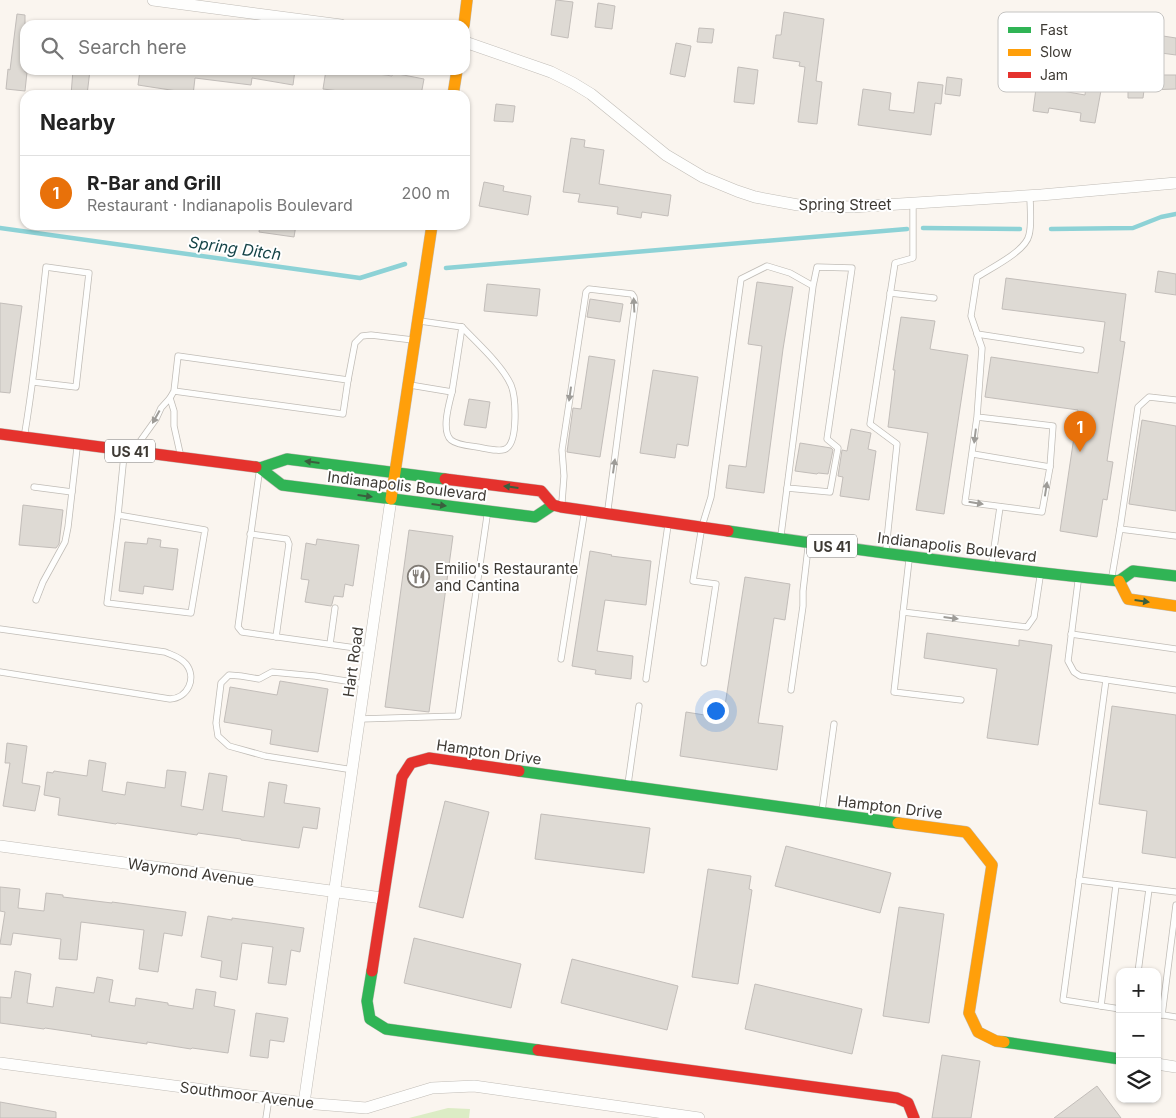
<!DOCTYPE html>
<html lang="en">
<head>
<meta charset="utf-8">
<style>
  body { margin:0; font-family:Inter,sans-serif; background:#f2f2f2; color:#222 }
  .controls { position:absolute; right:15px; bottom:15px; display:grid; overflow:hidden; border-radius:10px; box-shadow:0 1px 4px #0004 }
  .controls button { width:45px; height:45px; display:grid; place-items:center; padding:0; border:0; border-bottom:1px solid #e0e0e0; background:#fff; color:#222; font:25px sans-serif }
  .you { position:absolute; left:715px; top:710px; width:18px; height:18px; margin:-12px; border:4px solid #fff; border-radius:50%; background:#1a73e8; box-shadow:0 0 0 8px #1a73e833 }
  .badge { display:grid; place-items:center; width:32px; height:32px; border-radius:50%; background:#2563eb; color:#fff; font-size:16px; font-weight:700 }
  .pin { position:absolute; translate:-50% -41px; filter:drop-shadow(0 1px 2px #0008) }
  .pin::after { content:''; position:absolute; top:26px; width:18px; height:15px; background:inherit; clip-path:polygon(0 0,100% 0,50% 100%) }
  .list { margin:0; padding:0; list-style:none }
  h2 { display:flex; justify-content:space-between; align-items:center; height:65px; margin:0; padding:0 20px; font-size:21px }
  h2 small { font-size:16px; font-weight:400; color:#767676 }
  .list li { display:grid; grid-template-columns:32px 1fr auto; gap:15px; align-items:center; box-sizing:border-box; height:75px; padding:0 20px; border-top:1px solid #e0e0e0 }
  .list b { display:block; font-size:19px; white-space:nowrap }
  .list p { margin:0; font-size:16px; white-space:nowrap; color:#767676 }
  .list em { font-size:16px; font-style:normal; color:#767676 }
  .icon { flex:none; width:28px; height:28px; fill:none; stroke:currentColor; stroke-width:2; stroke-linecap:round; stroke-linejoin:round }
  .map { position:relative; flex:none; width:1176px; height:1118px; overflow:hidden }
  .search { position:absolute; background:#fff; box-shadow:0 1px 4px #0004; left:20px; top:20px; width:450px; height:55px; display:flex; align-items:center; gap:12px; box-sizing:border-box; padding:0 18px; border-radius:15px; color:#767676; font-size:19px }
  .panel { position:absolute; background:#fff; box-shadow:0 1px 4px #0004; left:20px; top:90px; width:450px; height:140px; border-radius:15px }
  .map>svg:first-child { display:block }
</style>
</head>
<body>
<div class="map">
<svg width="1176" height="1118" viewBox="0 0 1176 1118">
  <rect width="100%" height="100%" fill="#faf5ef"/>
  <path fill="#dcecc5" d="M 448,1108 L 470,1109 L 469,1118 L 409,1118 Z"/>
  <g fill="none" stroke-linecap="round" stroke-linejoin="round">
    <g stroke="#8dd2d6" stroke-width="4.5">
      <path d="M 0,228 L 360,278 L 405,264"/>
      <path d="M 923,228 L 1020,229"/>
      <path d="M 1051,229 L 1133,228 L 1161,217 L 1176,214"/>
      <path d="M 446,268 L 907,229"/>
    </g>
  </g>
  <g fill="#dedad4" stroke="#c2bdb9">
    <path d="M 556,0 L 573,2 L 568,38 L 551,35 Z"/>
    <path d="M 598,3 L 615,6 L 612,29 L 595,27 Z"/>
    <path d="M 784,12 L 824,19 L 816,81 L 822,82 L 817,124 L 798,122 L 805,67 L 799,66 L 800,62 L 773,58 L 776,35 L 781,35 Z"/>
    <path d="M 17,14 L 25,15 L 25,72 L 27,72 L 25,91 L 6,89 L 8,69 L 10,70 Z"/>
    <path d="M 699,28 L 714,29 L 712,43 L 697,42 Z"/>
    <path d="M 1163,36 L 1176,38 L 1176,55 L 1161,53 Z"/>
    <path d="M 676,43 L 691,46 L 685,77 L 670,74 Z"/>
    <path d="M 1089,57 L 1109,59 L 1106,86 L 1102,85 L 1095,123 L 1080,121 L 1081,113 L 1049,108 L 1048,113 L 1033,111 L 1037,81 L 1052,83 L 1051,89 L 1085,95 Z"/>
    <path d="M 1128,64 L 1146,64 L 1146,75 L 1176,75 L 1176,89 L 1144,90 L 1143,98 L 1128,98 Z"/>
    <path d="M 738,67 L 758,70 L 754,104 L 734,102 Z"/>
    <path d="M 73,70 L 90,70 L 87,95 L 71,95 Z"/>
    <path d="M 140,70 L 295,70 L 293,85 L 252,78 L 251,85 L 195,78 L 193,95 L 177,95 L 177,91 L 138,85 Z"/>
    <path d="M 326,70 L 352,70 L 392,76 L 393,73 L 424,79 L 421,95 L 339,95 L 339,91 L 323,89 Z"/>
    <path d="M 947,77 L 962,79 L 960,96 L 945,94 Z"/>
    <path d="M 918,82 L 943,85 L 941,104 L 935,103 L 931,135 L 858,125 L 863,89 L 891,93 L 889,110 L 914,113 Z"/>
    <path d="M 496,104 L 515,106 L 513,122 L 494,121 Z"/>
    <path d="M 571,138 L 585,140 L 584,147 L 604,150 L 599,184 L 671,195 L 668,216 L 642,212 L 641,218 L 617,214 L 618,207 L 578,202 L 580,194 L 563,192 Z"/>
    <path d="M 484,182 L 504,186 L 503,191 L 531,196 L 528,215 L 479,206 Z"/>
    <path d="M 260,225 L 296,225 L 294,237 L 259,232 Z"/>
    <path d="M 1158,271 L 1176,274 L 1176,295 L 1155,292 Z"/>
    <path d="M 1006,278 L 1126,294 L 1120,341 L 1125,342 L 1107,461 L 1113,462 L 1107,500 L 1103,499 L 1097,537 L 1060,531 L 1078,410 L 985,397 L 991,357 L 1098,373 L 1105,322 L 1002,309 Z"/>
    <path d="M 757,282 L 793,287 L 783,349 L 764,493 L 726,488 L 729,465 L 746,467 L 762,346 L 748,344 Z"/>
    <path d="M 487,284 L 540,289 L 537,316 L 484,311 Z"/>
    <path d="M 590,299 L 623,304 L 620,322 L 587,317 Z"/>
    <path d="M 0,303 L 22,306 L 10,393 L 0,392 Z"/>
    <path d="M 901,317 L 935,321 L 930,349 L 968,355 L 944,514 L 916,510 L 928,433 L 888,427 L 895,370 L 893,370 Z"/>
    <path d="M 589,356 L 615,360 L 600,457 L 567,452 L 573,408 L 581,409 Z"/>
    <path d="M 653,370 L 698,377 L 688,446 L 677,444 L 675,458 L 640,453 Z"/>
    <path d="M 469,399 L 490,402 L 486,428 L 464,425 Z"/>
    <path d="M 1142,420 L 1176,426 L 1176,511 L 1129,504 Z"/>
    <path d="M 851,429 L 871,433 L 868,449 L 876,451 L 869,500 L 840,496 L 843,477 L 838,476 L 842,450 L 847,451 Z"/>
    <path d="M 800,443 L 831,448 L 833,450 L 828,474 L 818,473 L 817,474 L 795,471 Z"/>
    <path d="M 23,505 L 63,510 L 59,544 L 56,548 L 19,545 Z"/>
    <path d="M 409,530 L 453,536 L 429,712 L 385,707 Z"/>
    <path d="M 148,538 L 161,540 L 160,547 L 178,549 L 173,590 L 144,586 L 143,594 L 119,591 L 125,542 L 147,544 Z"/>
    <path d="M 317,539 L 359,545 L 353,586 L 345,584 L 343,597 L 334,596 L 332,604 L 331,606 L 305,602 L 309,580 L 301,579 L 306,543 L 316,545 Z"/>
    <path d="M 590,551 L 612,555 L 611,556 L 651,561 L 646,605 L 605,600 L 597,651 L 633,656 L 631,679 L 595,674 L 596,670 L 572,666 Z"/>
    <path d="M 745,577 L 790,584 L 785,620 L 774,618 L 758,723 L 783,726 L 777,770 L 680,756 L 686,712 L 723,718 Z"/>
    <path d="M 927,633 L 1019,646 L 1019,640 L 1052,645 L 1038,745 L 987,738 L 997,669 L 924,658 Z"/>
    <path d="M 280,681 L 328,689 L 318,752 L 270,744 L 272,730 L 224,722 L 230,687 L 277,695 Z"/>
    <path d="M 1112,706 L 1176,715 L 1176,858 L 1142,853 L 1147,811 L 1099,804 Z"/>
    <path d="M 7,743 L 27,746 L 22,783 L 40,786 L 35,811 L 3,806 L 10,763 L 5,763 Z"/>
    <path d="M 89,760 L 106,763 L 102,791 L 125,795 L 127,782 L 165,788 L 167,770 L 186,772 L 181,806 L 203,810 L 209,773 L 227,776 L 222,811 L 264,817 L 269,782 L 287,785 L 284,803 L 320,808 L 317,829 L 303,827 L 299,848 L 241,840 L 241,839 L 198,833 L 197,835 L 117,823 L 116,824 L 58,815 L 60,798 L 44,795 L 47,772 L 53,773 L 54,771 L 87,776 Z"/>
    <path d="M 445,801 L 489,812 L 463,918 L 419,907 Z"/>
    <path d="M 541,814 L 650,828 L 644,873 L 535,859 Z"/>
    <path d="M 786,846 L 891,873 L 880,913 L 775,886 Z"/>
    <path d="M 708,869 L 751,876 L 749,889 L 752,890 L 738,984 L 692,977 Z"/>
    <path d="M 0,887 L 20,889 L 18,908 L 44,911 L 46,893 L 63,895 L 63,897 L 112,903 L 112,902 L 186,912 L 182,936 L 164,933 L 158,972 L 139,969 L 144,930 L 81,922 L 77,960 L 59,959 L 61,939 L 13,933 L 11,945 L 0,944 L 5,912 L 0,911 Z"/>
    <path d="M 899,907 L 944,914 L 929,1023 L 883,1016 Z"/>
    <path d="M 208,916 L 232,920 L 232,918 L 270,923 L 304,928 L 300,952 L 291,950 L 286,985 L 268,983 L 273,947 L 242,943 L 237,980 L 220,977 L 222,961 L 201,957 Z"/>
    <path d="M 414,938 L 521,964 L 511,1008 L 404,983 Z"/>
    <path d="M 572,959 L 678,986 L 667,1030 L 561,1003 Z"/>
    <path d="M 15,971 L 31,974 L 27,1003 L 53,1007 L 56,987 L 94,993 L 97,977 L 113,980 L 109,1002 L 135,1006 L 136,998 L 168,1003 L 168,1005 L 193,1009 L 196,989 L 216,992 L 214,1006 L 235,1010 L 228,1053 L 192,1048 L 191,1049 L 147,1042 L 147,1044 L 91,1036 L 92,1035 L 45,1028 L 44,1029 L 0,1023 L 0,997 L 11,998 Z"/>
    <path d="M 755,984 L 862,1009 L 852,1054 L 745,1029 Z"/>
    <path d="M 256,1013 L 288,1018 L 284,1042 L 270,1040 L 268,1058 L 250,1056 Z"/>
    <path d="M 942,1055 L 980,1061 L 971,1118 L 932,1118 Z"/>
    <path d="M 1097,1086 L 1121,1118 L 1054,1118 Z"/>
    <path d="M 0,1102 L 56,1112 L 56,1118 L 0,1118 Z"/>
  </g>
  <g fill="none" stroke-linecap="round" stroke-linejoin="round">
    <defs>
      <g id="lane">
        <path d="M 890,293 L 934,298"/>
        <path d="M 977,334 L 1081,350"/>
        <path d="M 348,380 L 355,343 L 362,336 L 371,335 L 413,340"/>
        <path d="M 410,385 L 452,392 L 462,327 L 420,321"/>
        <path d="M 452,392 C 449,404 441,431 451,440 C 457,445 470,446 477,447 C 484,448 502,453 507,448 C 518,440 516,397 511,385 C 502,365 477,343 462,327"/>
        <path d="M 170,398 L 174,391 L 178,356 L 348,380 L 343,414 L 174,391"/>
        <path d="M 977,417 L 1053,426 L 1050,467 L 1042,512 L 965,502 L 977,417 L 982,348 L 971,316 L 977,277 C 991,268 1026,251 1029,235 C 1032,225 1030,207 1030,196"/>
        <path d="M 25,432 C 34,378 40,322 46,267 L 89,273 L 76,387 L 33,382"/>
        <path d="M 136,447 L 156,419 L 161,408 L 170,398 L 174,411 L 174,426 L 180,453"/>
        <path d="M 973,454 L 1050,467"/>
        <path d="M 259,474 L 238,627 L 242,632 L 370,650"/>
        <path d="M 34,487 L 72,492"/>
        <path d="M 562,502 L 564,476 L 562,450 L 586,292 L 589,289 L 632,294 L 634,297 L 635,304 L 608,509"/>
        <path d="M 118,515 L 107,603 L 191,613 L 205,530 L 118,515 L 124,455"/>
        <path d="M 703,523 L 711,497 L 741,279 L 767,266 L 790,273 L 813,286 L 787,488 L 830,492 L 838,448 L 827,439 L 852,268 L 817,267 L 813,286"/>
        <path d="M 1120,529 L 1138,407 L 1149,397 L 1176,400"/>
        <path d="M 701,532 L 693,581 L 716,584 L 704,663"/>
        <path d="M 250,534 L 287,539 L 289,544 L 276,637"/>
        <path d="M 781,535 L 787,488"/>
        <path d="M 886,549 L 897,444 L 870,424 L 895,263 L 913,258 L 913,203"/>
        <path d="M 909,560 L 894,692 L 961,700"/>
        <path d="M 992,562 L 1000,507"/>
        <path d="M 1112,576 L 1120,529 L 1176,536"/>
        <path d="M 1078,582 L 1068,661 L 1074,672 L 1080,676 L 1176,690"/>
        <path d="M 36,600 L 43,582 L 65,542 L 68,527 L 77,448"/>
        <path d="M 903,612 L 1027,627 L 1034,617 L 1040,577"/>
        <path d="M 0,629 L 165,652 C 172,655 180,657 186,664 C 197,678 188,698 170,699 L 0,672"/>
        <path d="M 1071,634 L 1176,649"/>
        <path d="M 330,644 L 335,608"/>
        <path d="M 561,659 L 584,515"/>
        <path d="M 646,679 L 668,525"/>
        <path d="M 1106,680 L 1063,1000 L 1120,1009"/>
        <path d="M 791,690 L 803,606 L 803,591 L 808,548"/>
        <path d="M 360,719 L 458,716 L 487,516"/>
        <path d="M 353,770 L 265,756 L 229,746 L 218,736 L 216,723 L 221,683 L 229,675 L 241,676 L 259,679 L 272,672 L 315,676 L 365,684"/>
        <path d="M 628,784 L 639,706"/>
        <path d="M 822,811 L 834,724"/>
        <path d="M 1079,880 L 1176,892"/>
        <path d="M 1138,972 L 1149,889"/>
        <path d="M 1101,1006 L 1116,885"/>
        <path d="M 1157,1014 L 1176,1017"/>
        <path d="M 1162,1015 L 1176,905"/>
        <path d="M 266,1118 L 269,1098"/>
      </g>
      <g id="street">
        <path d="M 153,0 L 341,25"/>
        <path d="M 465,42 L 551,72 L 573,83 L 591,94 L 666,155 L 703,177 L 737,191 L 755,197 L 798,205 L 852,207 L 1041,195 L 1176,183"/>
        <path d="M 0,846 L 382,898"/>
        <path d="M 0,1063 L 304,1103 L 366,1108 L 432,1088 L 474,1086 L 699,1118"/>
        <path d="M 1157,1064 L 1176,1067"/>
        <path d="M 304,1103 L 391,499"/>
      </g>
      <g id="fast">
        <path d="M 256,467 L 260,468 L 287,459 L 445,479"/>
        <path d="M 260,468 L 282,485 L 535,517 L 553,505"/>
        <path d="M 728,531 C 858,550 988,568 1119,581 L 1133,571 L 1176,576"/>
        <path d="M 519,771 L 898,823"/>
        <path d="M 372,971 L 367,1001 L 370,1019 L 386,1029 L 538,1050"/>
        <path d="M 1004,1042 L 1120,1059"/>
      </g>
      <g id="slow">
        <path d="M 464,25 L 467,0"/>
        <path d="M 453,95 L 457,70"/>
        <path d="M 391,499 L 432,225"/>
        <path d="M 1119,581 L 1128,599 L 1176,606"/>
        <path d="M 898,823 L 966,832 L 992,865 L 969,1013 L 978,1032 L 996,1041 L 1004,1042"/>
      </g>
      <g id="jam">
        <path d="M 0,434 L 256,467"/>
        <path d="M 445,479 L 541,491 L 553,505 L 561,507 L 728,531"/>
        <path d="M 372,971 L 402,777 L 411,763 L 429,758 L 519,771"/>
        <path d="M 538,1050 L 897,1098 L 908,1103 L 914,1118"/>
      </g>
    </defs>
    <use href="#lane" stroke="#c0bcb6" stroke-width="7"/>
    <use href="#street" stroke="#c0bcb6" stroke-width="12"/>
    <use href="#fast" stroke="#c0bcb6" stroke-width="12"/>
    <use href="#slow" stroke="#c0bcb6" stroke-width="12"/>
    <use href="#jam" stroke="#c0bcb6" stroke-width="12"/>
    <use href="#lane" stroke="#fefefd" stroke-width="5.5"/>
    <use href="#street" stroke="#fefefd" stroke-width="11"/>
    <use href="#fast" stroke="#30b455" stroke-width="11"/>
    <use href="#slow" stroke="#ff9f0a" stroke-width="11"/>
    <use href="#jam" stroke="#e5322d" stroke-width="11"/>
  </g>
  <defs><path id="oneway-solid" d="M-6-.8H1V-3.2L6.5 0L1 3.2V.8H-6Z" transform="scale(1.25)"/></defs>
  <g fill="#9e9c98">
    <use href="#oneway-solid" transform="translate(634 305) rotate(-93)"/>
    <use href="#oneway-solid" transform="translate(570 394) rotate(98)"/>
    <use href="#oneway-solid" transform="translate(156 417) rotate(119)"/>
    <use href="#oneway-solid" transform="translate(975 436) rotate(97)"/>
    <use href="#oneway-solid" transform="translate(614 466) rotate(-82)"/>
    <use href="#oneway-solid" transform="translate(1046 489) rotate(-81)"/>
    <use href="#oneway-solid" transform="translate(976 503) rotate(9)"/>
    <use href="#oneway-solid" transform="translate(951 618) rotate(7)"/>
  </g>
  <g fill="#3a5f3e">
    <use href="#oneway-solid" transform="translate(312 462) rotate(-173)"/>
    <use href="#oneway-solid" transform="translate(511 487) rotate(-173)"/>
    <use href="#oneway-solid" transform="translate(365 496) rotate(7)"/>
    <use href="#oneway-solid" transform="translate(439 505) rotate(7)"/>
    <use href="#oneway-solid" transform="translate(1142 601) rotate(8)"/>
  </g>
  <defs>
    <symbol id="restaurant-ring" viewBox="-11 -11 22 22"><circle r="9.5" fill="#fff" stroke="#807b75" stroke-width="1.5"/><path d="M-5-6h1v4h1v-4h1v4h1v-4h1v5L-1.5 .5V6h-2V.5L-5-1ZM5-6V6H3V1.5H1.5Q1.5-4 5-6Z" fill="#807b75"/></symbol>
  </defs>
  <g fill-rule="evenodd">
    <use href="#restaurant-ring" x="406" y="564" width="25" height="25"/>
  </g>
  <g text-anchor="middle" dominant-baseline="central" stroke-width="4" stroke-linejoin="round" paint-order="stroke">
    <g fill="#fff" stroke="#787571" stroke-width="1">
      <rect x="105" y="439.5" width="50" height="23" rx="4"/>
      <rect x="807" y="534.5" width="50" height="23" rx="4"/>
    </g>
    <g font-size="14" font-weight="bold" fill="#3e3a34">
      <text x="130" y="451">US 41</text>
      <text x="832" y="546">US 41</text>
    </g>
    <g font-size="15" fill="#3e3a34" stroke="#fff">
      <text x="845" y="204">Spring Street</text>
      <text transform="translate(407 486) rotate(7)">Indianapolis Boulevard</text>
      <text transform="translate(957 547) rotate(7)">Indianapolis Boulevard</text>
      <text transform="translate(353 662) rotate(-82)">Hart Road</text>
      <text transform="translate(489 752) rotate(8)">Hampton Drive</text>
      <text transform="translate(890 807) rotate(7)">Hampton Drive</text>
      <text transform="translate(191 872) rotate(8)">Waymond Avenue</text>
      <text transform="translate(247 1095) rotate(7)">Southmoor Avenue</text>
    </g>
    <g font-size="15" fill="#3e3a34" stroke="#fff" text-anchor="start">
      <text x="435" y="568">Emilio's Restaurante<tspan x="435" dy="17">and Cantina</tspan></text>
    </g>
    <g font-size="16" font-style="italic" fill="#164448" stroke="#fff">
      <text transform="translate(235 248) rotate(8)">Spring Ditch</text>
    </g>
  </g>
  <rect x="998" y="12" width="166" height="80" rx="8" fill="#fff" stroke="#c5c4c2" stroke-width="1"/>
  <rect x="1008" y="27" width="23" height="6" fill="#30b455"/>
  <rect x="1008" y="49" width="23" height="7" fill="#ff9f0a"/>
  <rect x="1008" y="72" width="23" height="6" fill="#e5322d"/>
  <g font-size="14" fill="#3e3a34">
    <text x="1040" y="35">Fast</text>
    <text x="1040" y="57">Slow</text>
    <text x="1040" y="80">Jam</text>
  </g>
</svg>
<div class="controls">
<button>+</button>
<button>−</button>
<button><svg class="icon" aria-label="layers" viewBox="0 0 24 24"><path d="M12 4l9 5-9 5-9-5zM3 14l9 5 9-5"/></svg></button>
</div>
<div class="you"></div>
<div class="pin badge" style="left:1080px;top:452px;background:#e8710a">1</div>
<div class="search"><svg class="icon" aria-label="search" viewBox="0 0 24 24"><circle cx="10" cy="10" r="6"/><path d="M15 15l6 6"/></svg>Search here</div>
<section class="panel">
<h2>Nearby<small></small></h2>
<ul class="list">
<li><span class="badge" style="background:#e8710a">1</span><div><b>R-Bar and Grill</b><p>Restaurant · Indianapolis Boulevard</p></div><em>200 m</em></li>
</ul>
</section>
</div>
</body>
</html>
